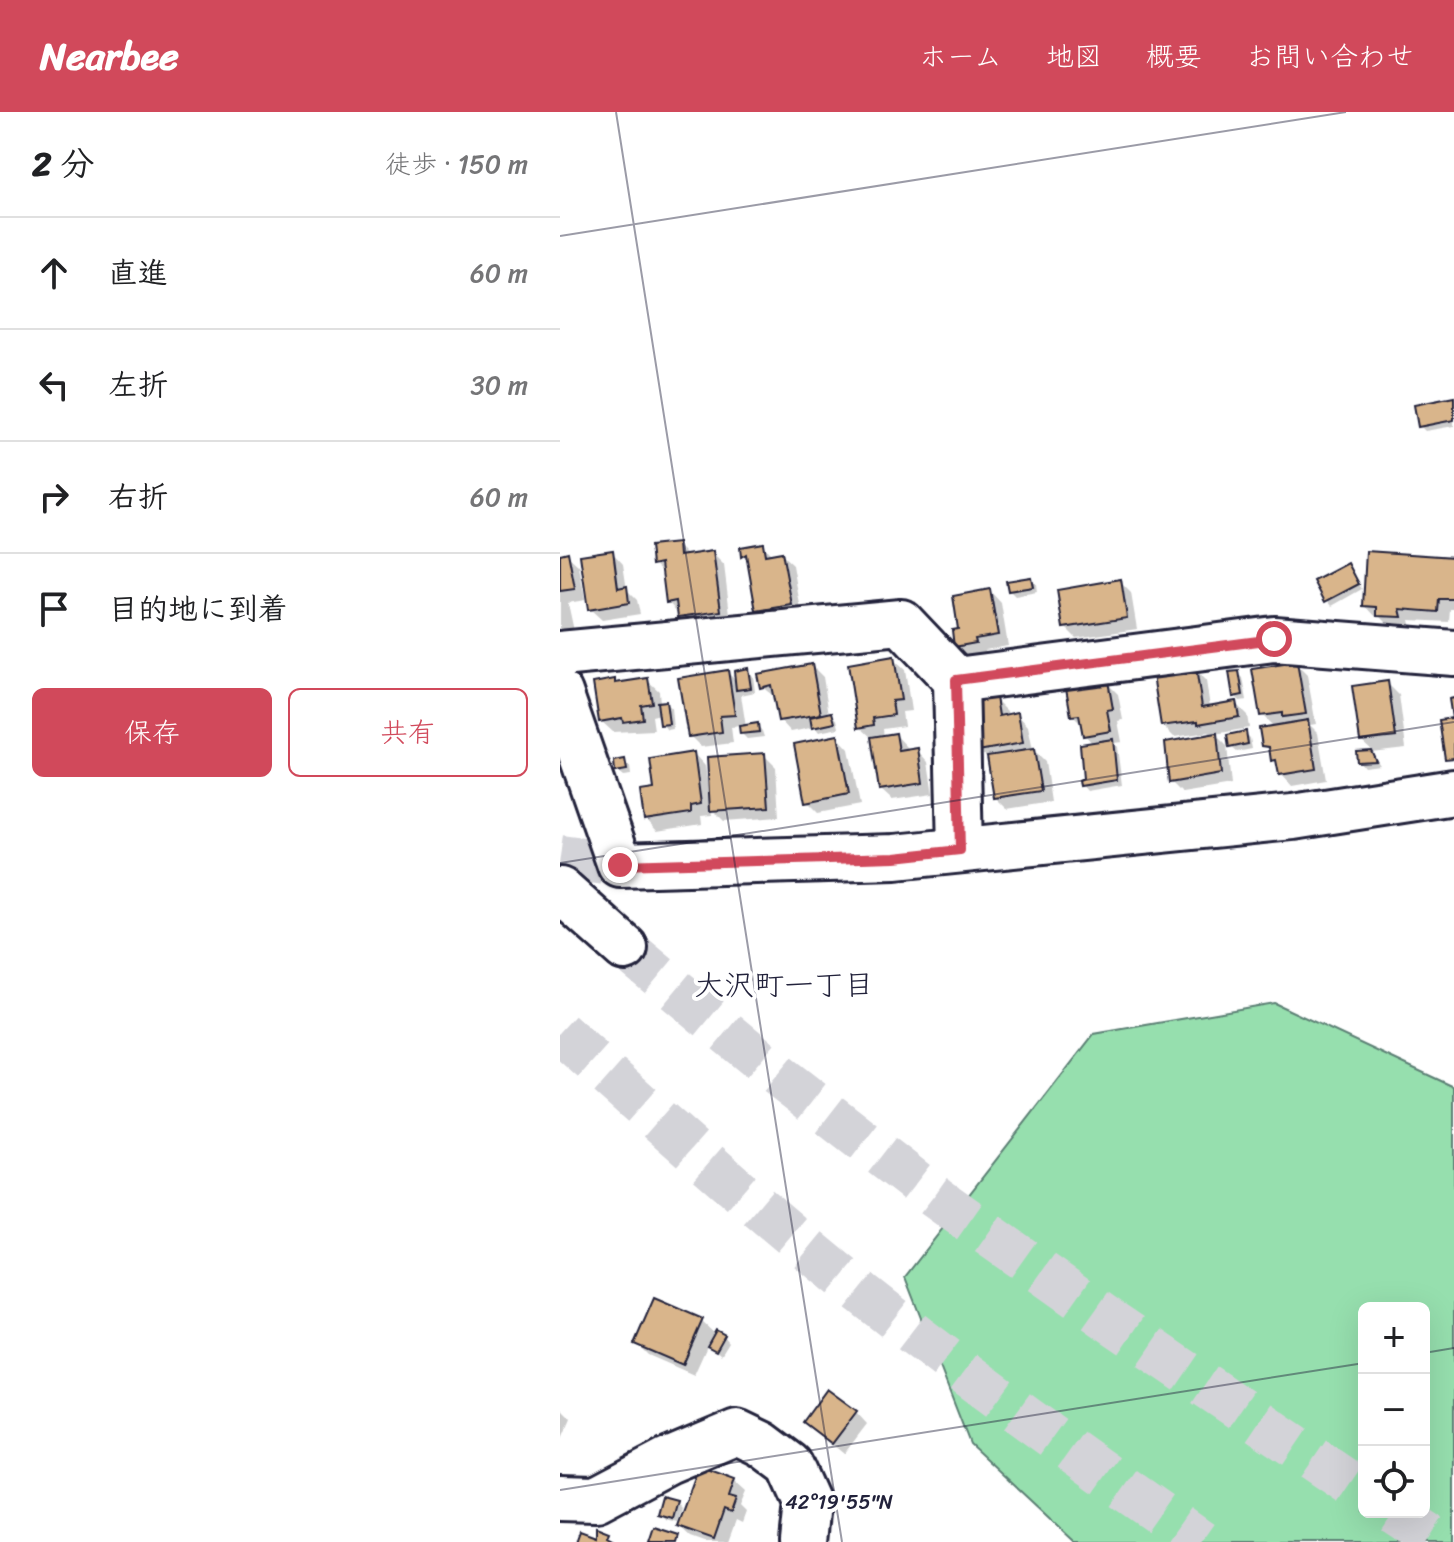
<!DOCTYPE html>
<html lang="ja">
<head>
<meta charset="utf-8">
<style>
  body { margin:0; font-family:Sriracha,"Klee One",sans-serif; background:#f2f2f2; color:#202124 }
  .controls { position:absolute; right:24px; bottom:24px; display:grid; overflow:hidden; border-radius:12px; box-shadow:0 8px 32px #0002 }
  .controls button { width:72px; height:72px; display:grid; place-items:center; padding:0; border:0; border-bottom:2px solid #e0e0e0; background:#fff; color:#202124; font:40px sans-serif }
  .stop { position:absolute; width:24px; height:24px; margin:-18px; border:6px solid #d1495b; border-radius:50%; background:#fff }
  .stop.end { background:#d1495b; border-color:#fff; box-shadow:0 2px 8px #0008 }
  .list { margin:0; padding:0; list-style:none }
  h2 { display:flex; justify-content:space-between; align-items:center; height:104px; margin:0; padding:0 32px; font-size:34px }
  h2 small { font-size:26px; font-weight:400; color:#757577 }
  .list li { display:grid; grid-template-columns:52px 1fr auto; gap:24px; align-items:center; box-sizing:border-box; height:112px; padding:0 32px; border-top:2px solid #e0e0e0 }
  .list b { display:block; font-size:30px; white-space:nowrap }
  .list em { font-size:26px; font-style:normal; color:#757577 }
  .actions { display:flex; gap:16px; padding:24px 32px }
  .actions a { flex:1; padding:18px 0; border:2px solid #d1495b; border-radius:12px; text-align:center; font-size:28px; color:#d1495b }
  .actions .main { background:#d1495b; color:#fff }
  .icon { flex:none; width:44px; height:44px; fill:none; stroke:currentColor; stroke-width:2; stroke-linecap:round; stroke-linejoin:round }
  .map { position:relative; flex:none; width:894px; height:1430px; overflow:hidden }
  header { display:flex; align-items:center; gap:48px; box-sizing:border-box; height:112px; padding:0 40px; background:#d1495b; color:#fff }
  header strong { font-size:38px }
  nav { display:flex; gap:44px; margin-inline-start:auto; font-size:28px }
  main { display:flex }
  aside { flex:1; background:#fff }
  .map>svg:first-child { display:block }
</style>
</head>
<body>
<header>
<strong>Nearbee</strong>
<nav><a>ホーム</a><a>地図</a><a>概要</a><a>お問い合わせ</a></nav>
</header>
<main>
<aside>
<h2>2 分<small>徒歩 · 150 m</small></h2>
<ul class="list">
<li><svg class="icon" aria-label="ahead" viewBox="0 0 24 24"><path d="M12 20V5M6 11l6-6 6 6"/></svg><div><b>直進</b></div><em>60 m</em></li>
<li><svg class="icon" aria-label="left" viewBox="0 0 24 24"><path d="M17 20v-9H6M10 6l-5 5 5 5"/></svg><div><b>左折</b></div><em>30 m</em></li>
<li><svg class="icon" aria-label="right" viewBox="0 0 24 24"><path d="M7 20v-9h11M14 6l5 5-5 5"/></svg><div><b>右折</b></div><em>60 m</em></li>
<li><svg class="icon" aria-label="arrive" viewBox="0 0 24 24"><path d="M6 21V4h12l-3 4 3 4H6"/></svg><div><b>目的地に到着</b></div></li>
</ul>
<div class="actions"><a class="main">保存</a><a>共有</a></div>
</aside>
<div class="map">
<svg width="894" height="1430" viewBox="0 0 894 1430">
  <rect width="100%" height="100%" fill="#fff"/>
  <filter id="ink" filterUnits="userSpaceOnUse"><feTurbulence type="fractalNoise" baseFrequency=".0125" numOctaves="2"/><feDisplacementMap in="SourceGraphic" scale="16" xChannelSelector="R" yChannelSelector="G"/><feConvolveMatrix kernelMatrix="1 2 1 2 8 2 1 2 1" color-interpolation-filters="sRGB"/></filter>
  <g filter="url(#ink)">
    <path fill="#96dfae" stroke="#5c8074" stroke-width="2" fill-rule="evenodd" d="M 714,891 L 894,975 L 894,1430 L 515,1430 L 410,1332 L 345,1165 L 534,922 ZM 804,1196 L 864,1196 L 864,1400 L 804,1400 Z"/>
    <g fill="#0003">
      <path d="M 894,287 L 894,314 L 865,319 L 860,314 Z"/>
      <path d="M 117,433 L 128,444 L 152,441 L 164,453 L 171,510 L 131,516 L 108,490 L 104,461 L 94,452 Z"/>
      <path d="M 202,433 L 213,444 L 221,442 L 233,453 L 242,504 L 209,510 L 198,499 L 190,451 L 183,444 L 182,436 Z"/>
      <path d="M 52,440 L 63,452 L 67,478 L 77,488 L 80,502 L 42,508 L 30,497 Z"/>
      <path d="M 808,442 L 894,447 L 894,497 L 890,497 L 889,510 L 850,508 L 852,516 L 830,514 L 821,505 L 816,505 L 805,493 Z"/>
      <path d="M 7,443 L 19,454 L 25,488 L 8,491 L 14,519 L 0,522 L 0,444 Z"/>
      <path d="M 788,454 L 802,477 L 772,494 L 767,488 Z"/>
      <path d="M 470,467 L 476,472 L 477,480 L 455,484 L 450,479 Z"/>
      <path d="M 560,470 L 571,481 L 577,517 L 516,526 L 505,515 Z"/>
      <path d="M 430,479 L 441,491 L 448,534 L 425,538 L 426,542 L 408,545 L 396,534 L 401,519 Z"/>
      <path d="M 333,547 L 345,558 L 351,599 L 342,600 L 344,614 L 323,617 L 324,625 L 336,623 L 347,635 L 348,640 L 357,638 L 368,650 L 373,682 L 332,688 L 320,677 L 312,626 L 300,615 Z"/>
      <path d="M 736,552 L 747,563 L 756,612 L 750,613 L 758,621 L 766,668 L 732,674 L 721,662 L 712,641 L 704,633 L 715,616 L 702,603 Z"/>
      <path d="M 252,554 L 263,565 L 269,602 L 277,607 L 279,616 L 259,620 L 255,615 L 231,620 L 220,608 L 216,586 L 202,575 Z"/>
      <path d="M 187,558 L 193,564 L 195,580 L 181,583 L 186,615 L 197,613 L 202,619 L 204,625 L 187,627 L 182,622 L 181,614 L 171,615 L 173,631 L 141,635 L 130,624 L 168,561 L 177,570 Z"/>
      <path d="M 635,558 L 646,569 L 650,595 L 675,591 L 687,603 L 689,616 L 655,622 L 667,634 L 671,673 L 622,681 L 611,670 L 653,624 L 649,620 L 614,625 L 603,614 Z"/>
      <path d="M 678,561 L 683,566 L 687,588 L 680,589 L 675,584 Z"/>
      <path d="M 87,568 L 99,579 L 100,591 L 105,591 L 111,596 L 113,617 L 107,618 L 102,612 L 100,602 L 92,604 L 94,618 L 53,620 L 41,609 L 54,569 L 57,573 Z"/>
      <path d="M 547,571 L 558,582 L 563,608 L 558,609 L 562,630 L 554,631 L 557,635 L 562,673 L 527,679 L 522,673 L 533,632 L 525,623 L 523,614 L 512,603 Z"/>
      <path d="M 827,571 L 839,583 L 846,636 L 811,640 L 820,653 L 804,655 L 799,649 L 798,641 L 813,639 L 802,629 Z"/>
      <path d="M 435,587 L 447,599 L 448,604 L 457,602 L 468,614 L 473,638 L 485,650 L 491,690 L 447,697 L 435,685 L 430,648 L 419,638 Z"/>
      <path d="M 685,621 L 690,626 L 692,637 L 677,640 L 671,635 Z"/>
      <path d="M 278,625 L 289,637 L 300,693 L 258,701 L 247,690 Z"/>
      <path d="M 134,642 L 145,654 L 148,673 L 204,643 L 216,655 L 219,705 L 164,709 L 151,696 L 152,703 L 141,704 L 142,712 L 97,719 L 86,707 L 96,678 Z"/>
      <path d="M 64,650 L 70,655 L 71,663 L 63,664 L 57,659 Z"/>
      <path d="M 141,1209 L 156,1223 L 164,1224 L 169,1230 L 161,1243 L 148,1232 L 134,1263 L 88,1243 L 77,1232 Z"/>
      <path d="M 0,1295 L 11,1306 L 0,1331 Z"/>
      <path d="M 296,1300 L 307,1312 L 284,1342 L 245,1310 Z"/>
      <path d="M 174,1369 L 186,1380 L 180,1394 L 186,1400 L 182,1411 L 176,1408 L 168,1430 L 145,1430 L 131,1425 L 119,1414 Z"/>
      <path d="M 116,1390 L 121,1396 L 117,1410 L 105,1407 L 100,1401 Z"/>
    </g>
    <g fill="#d9b58b" stroke="#22223b" stroke-width="2">
      <path d="M 894,285 L 894,308 L 858,315 L 854,293 Z"/>
      <path d="M 118,431 L 119,444 L 153,439 L 161,499 L 118,505 L 116,489 L 106,491 L 101,451 L 92,453 L 90,434 Z"/>
      <path d="M 203,431 L 205,443 L 222,440 L 232,493 L 196,499 L 186,442 L 181,445 L 180,435 Z"/>
      <path d="M 53,438 L 58,476 L 67,474 L 69,491 L 28,498 L 20,443 Z"/>
      <path d="M 806,439 L 894,445 L 893,487 L 879,487 L 878,500 L 840,497 L 842,505 L 817,504 L 817,495 L 803,494 Z"/>
      <path d="M 8,440 L 15,477 L 0,479 L 0,442 Z"/>
      <path d="M 788,451 L 799,472 L 765,490 L 754,469 Z"/>
      <path d="M 471,465 L 473,475 L 448,479 L 446,469 Z"/>
      <path d="M 561,467 L 567,506 L 503,516 L 497,478 Z"/>
      <path d="M 430,477 L 438,523 L 415,527 L 416,531 L 394,535 L 392,518 L 398,517 L 393,484 Z"/>
      <path d="M 334,544 L 341,588 L 332,589 L 334,603 L 313,606 L 314,613 L 298,616 L 288,552 Z"/>
      <path d="M 737,550 L 746,602 L 722,605 L 722,601 L 700,604 L 692,557 Z"/>
      <path d="M 252,552 L 261,602 L 218,609 L 211,573 L 200,576 L 197,562 Z"/>
      <path d="M 188,556 L 191,576 L 176,578 L 174,559 Z"/>
      <path d="M 636,556 L 642,595 L 676,589 L 679,605 L 638,612 L 638,609 L 601,614 L 593,563 Z"/>
      <path d="M 168,558 L 175,603 L 160,604 L 162,620 L 128,625 L 118,566 Z"/>
      <path d="M 679,559 L 683,583 L 673,585 L 669,560 Z"/>
      <path d="M 88,566 L 92,591 L 81,593 L 83,607 L 63,610 L 62,606 L 39,610 L 33,571 L 55,567 L 55,571 Z"/>
      <path d="M 548,569 L 553,597 L 547,598 L 551,619 L 523,624 L 519,603 L 511,604 L 506,576 Z"/>
      <path d="M 828,569 L 836,625 L 800,629 L 792,574 Z"/>
      <path d="M 436,585 L 439,604 L 458,600 L 463,631 L 418,639 L 416,589 Z"/>
      <path d="M 894,586 L 894,646 L 885,647 L 879,608 L 892,606 L 889,587 Z"/>
      <path d="M 106,589 L 109,612 L 100,613 L 97,590 Z"/>
      <path d="M 272,600 L 275,611 L 252,616 L 250,605 Z"/>
      <path d="M 748,608 L 756,657 L 719,663 L 716,648 L 711,649 L 709,635 L 702,634 L 699,616 Z"/>
      <path d="M 198,611 L 199,620 L 180,622 L 179,614 Z"/>
      <path d="M 686,619 L 688,632 L 669,636 L 667,623 Z"/>
      <path d="M 336,621 L 339,639 L 358,636 L 363,671 L 319,678 L 311,625 Z"/>
      <path d="M 657,621 L 661,662 L 609,671 L 605,630 Z"/>
      <path d="M 278,623 L 289,682 L 245,691 L 234,632 Z"/>
      <path d="M 553,627 L 557,668 L 520,674 L 519,669 L 523,667 L 520,632 Z"/>
      <path d="M 474,637 L 481,679 L 434,686 L 427,644 Z"/>
      <path d="M 811,638 L 816,649 L 797,650 L 796,639 Z"/>
      <path d="M 134,640 L 141,692 L 131,694 L 131,701 L 84,708 L 80,679 L 94,677 L 90,647 Z"/>
      <path d="M 205,641 L 209,695 L 150,699 L 147,645 Z"/>
      <path d="M 65,647 L 67,658 L 55,660 L 54,649 Z"/>
      <path d="M 94,1186 L 143,1207 L 123,1253 L 74,1232 Z"/>
      <path d="M 156,1218 L 165,1223 L 156,1239 L 147,1234 Z"/>
      <path d="M 267,1277 L 297,1299 L 272,1332 L 243,1310 Z"/>
      <path d="M 139,1354 L 175,1367 L 169,1385 L 176,1387 L 171,1401 L 164,1398 L 154,1427 L 117,1414 Z"/>
      <path d="M 102,1384 L 117,1388 L 112,1406 L 97,1402 Z"/>
      <path d="M 36,1415 L 49,1420 L 47,1425 L 56,1430 L 16,1430 L 20,1419 L 36,1425 Z"/>
      <path d="M 94,1415 L 119,1423 L 117,1430 L 89,1430 Z"/>
    </g>
    <g fill="none" stroke-linecap="round" stroke-linejoin="round">
      <path stroke="#d3d3d8" stroke-width="44" stroke-dasharray="44 22" stroke-linecap="butt" d="M 0,745 L 60,753"/>
      <g stroke="#d3d3d8" stroke-width="44" stroke-dasharray="44 22" stroke-linecap="butt">
        <path d="M 65,836 L 218,963 L 374,1084 L 552,1210 L 804,1381"/>
        <path d="M 0,920 C 99,1009 199,1098 303,1182 C 412,1269 527,1350 641,1430"/>
        <path d="M 834,1400 L 880,1430"/>
      </g>
      <defs>
        <g id="minor">
          <path d="M 0,542 L 341,510 L 396,568 L 714,527 L 894,541"/>
          <path d="M 396,568 L 400,738"/>
          <path d="M 0,581 L 60,753 L 335,745 L 733,705 L 894,680"/>
          <path d="M 0,1386 L 36,1387 L 108,1349 L 177,1320 L 202,1332 L 230,1353 L 247,1391 L 243,1430"/>
        </g>
        <path id="highway" d="M 0,778 L 65,836"/>
      </defs>
      <use href="#minor" stroke="#22223b" stroke-width="50"/>
      <use href="#highway" stroke="#22223b" stroke-width="50"/>
      <use href="#minor" stroke="#fff" stroke-width="44"/>
      <use href="#highway" stroke="#fff" stroke-width="44"/>
    </g>
  </g>
  <g fill="none" stroke-linecap="round" stroke-linejoin="round" filter="url(#ink)">
    <path stroke="#d1495b" stroke-width="10" d="M 60,753 L 335,745 L 400,738 L 396,568 L 714,527"/>
  </g>
  <path fill="none" stroke="#22223b" stroke-width="2" stroke-opacity="0.45" d="M 56,0 L 282,1430M 0,124 L 786,0M 0,751 L 894,610M 864,1241 L 894,1236M 0,1378 L 804,1251"/>
  <g text-anchor="middle" dominant-baseline="central" stroke-width="8" stroke-linejoin="round" paint-order="stroke">
    <g font-size="30" fill="#22223b" stroke="#fff">
      <text x="224" y="873">大沢町一丁目</text>
    </g>
  </g>
  <g font-size="20" text-anchor="middle" fill="#22223b" stroke="#fff" stroke-width="8" stroke-linejoin="round" paint-order="stroke">
    <text x="279" y="1397">42°19'55"N</text>
  </g>
</svg>
<div class="controls">
<button>+</button>
<button>−</button>
<button><svg class="icon" aria-label="locate" viewBox="0 0 24 24"><circle cx="12" cy="12" r="6"/><path d="M12 2v4M12 18v4M2 12h4M18 12h4"/></svg></button>
</div>
<div class="stop" style="left:714px;top:527px"></div>
<div class="stop end" style="left:60px;top:753px"></div>
</div>
</main>
</body>
</html>
